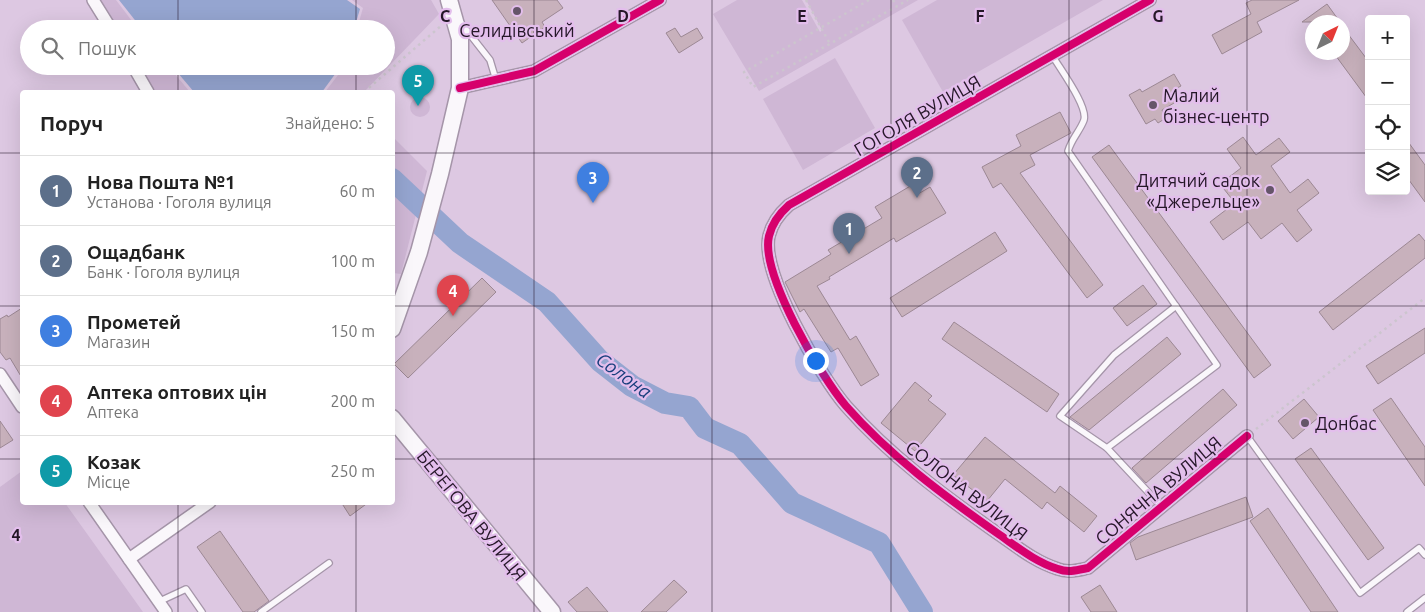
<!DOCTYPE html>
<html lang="uk">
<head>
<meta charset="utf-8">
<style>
  body { margin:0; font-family:Ubuntu,sans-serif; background:#f6f6f6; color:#222 }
  .controls { position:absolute; right:15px; top:15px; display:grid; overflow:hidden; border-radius:5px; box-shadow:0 5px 20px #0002 }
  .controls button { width:45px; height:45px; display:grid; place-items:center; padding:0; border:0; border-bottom:1px solid #e0e0e0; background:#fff; color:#222; font:25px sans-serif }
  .compass { position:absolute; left:1305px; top:15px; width:45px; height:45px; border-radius:50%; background:#fff; box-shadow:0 5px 20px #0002; rotate:43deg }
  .you { position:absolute; left:815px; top:360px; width:18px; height:18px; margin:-12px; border:4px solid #fff; border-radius:50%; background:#1a73e8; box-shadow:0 0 0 8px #1a73e833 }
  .badge { display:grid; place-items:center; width:32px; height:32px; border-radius:50%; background:#1a73e8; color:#fff; font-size:16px; font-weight:700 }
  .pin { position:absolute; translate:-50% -41px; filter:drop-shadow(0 1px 2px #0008) }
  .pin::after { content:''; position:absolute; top:26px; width:18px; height:15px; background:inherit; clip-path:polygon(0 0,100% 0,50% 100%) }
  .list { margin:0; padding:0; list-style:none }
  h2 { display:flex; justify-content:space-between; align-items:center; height:65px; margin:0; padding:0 20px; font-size:21px }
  h2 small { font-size:16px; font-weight:400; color:#767676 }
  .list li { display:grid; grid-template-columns:32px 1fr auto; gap:15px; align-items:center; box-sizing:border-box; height:70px; padding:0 20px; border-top:1px solid #e0e0e0 }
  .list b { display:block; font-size:19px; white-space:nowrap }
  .list p { margin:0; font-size:16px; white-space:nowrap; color:#767676 }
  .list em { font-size:16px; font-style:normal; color:#767676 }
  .icon { flex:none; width:28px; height:28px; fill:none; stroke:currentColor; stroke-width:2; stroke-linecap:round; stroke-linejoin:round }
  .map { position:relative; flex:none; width:1425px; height:612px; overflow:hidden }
  .search { position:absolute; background:#fff; box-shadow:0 5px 20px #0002; left:20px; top:20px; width:375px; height:55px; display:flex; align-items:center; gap:12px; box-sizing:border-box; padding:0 18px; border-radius:28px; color:#767676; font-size:19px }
  .panel { position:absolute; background:#fff; box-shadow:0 5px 20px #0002; left:20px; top:90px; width:375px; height:415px; border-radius:5px }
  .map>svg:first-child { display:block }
</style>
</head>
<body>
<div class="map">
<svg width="1425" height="612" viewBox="0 0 1425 612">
  <rect width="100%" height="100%" fill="#ddc8e2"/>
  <g fill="#cfb7d5">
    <path d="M 98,0 L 116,0 L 138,29 L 115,29 Z"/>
    <path d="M 352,0 L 431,0 L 439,14 L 364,92 L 325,92 L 345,66 L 386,66 L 386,29 L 357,29 L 363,8 Z"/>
    <path d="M 737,0 L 802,0 L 820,32 L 822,30 L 806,0 L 918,0 L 759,91 L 713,14 Z"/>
    <path d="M 937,0 L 1103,0 L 943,92 L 902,20 Z"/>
    <path d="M 835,58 L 875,128 L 803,170 L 763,99 Z"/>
    <path d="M 138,66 L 168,66 L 190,92 L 154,92 Z"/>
    <circle cx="420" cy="107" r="10"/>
    <path d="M 393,137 L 427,171 L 401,274 L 393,273 Z"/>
    <path d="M 22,471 L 22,502 L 65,503 L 143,612 L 0,612 L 0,487 Z"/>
  </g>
  <g fill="#95a5d0">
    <path d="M 119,0 L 347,0 L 360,9 L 354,29 L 142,29 Z"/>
    <path d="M 172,66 L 341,66 L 322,92 L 194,92 Z"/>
  </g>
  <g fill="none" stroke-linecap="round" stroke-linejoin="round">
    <path stroke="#95a5d0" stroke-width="22" d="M 392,179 L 460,243 L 547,302 L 600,361 L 632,386 L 665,403 L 689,407 L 705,428 L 740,444 L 792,503 L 879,543 L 922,612"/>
  </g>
  <g fill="#c8b1bc" stroke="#9c8894">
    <path d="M 492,0 L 557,0 L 563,8 L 542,22 L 545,27 L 522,43 Z"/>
    <path d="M 1252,0 L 1299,0 L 1257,22 L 1262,32 L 1222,54 L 1212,35 L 1251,14 L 1246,3 Z"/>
    <path d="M 1327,4 L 1340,22 L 1302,22 Z"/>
    <path d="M 1342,26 L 1369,62 L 1369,101 L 1333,52 L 1342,52 Z"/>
    <path d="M 675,28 L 681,37 L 697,28 L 703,38 L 679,53 L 666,33 Z"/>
    <path d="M 1174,74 L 1181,86 L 1175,89 L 1181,99 L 1162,110 L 1166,118 L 1158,123 L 1155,119 L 1146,124 L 1129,95 L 1140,89 L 1142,92 Z"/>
    <path d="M 1060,112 L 1071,133 L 1030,155 L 1035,165 L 1020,173 L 1103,285 L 1087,298 L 1001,183 L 993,188 L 982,167 L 1021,146 L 1016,135 Z"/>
    <path d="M 1243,137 L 1256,155 L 1279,138 L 1290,152 L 1271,166 L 1290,193 L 1308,179 L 1319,193 L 1297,210 L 1312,230 L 1297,242 L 1282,223 L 1261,239 L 1248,222 L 1223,240 L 1210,222 L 1235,203 L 1220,184 L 1241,168 L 1227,149 Z"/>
    <path d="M 1406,139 L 1425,165 L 1425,202 L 1406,176 Z"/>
    <path d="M 1109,145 L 1271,365 L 1254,378 L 1092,157 Z"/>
    <path d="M 912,185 L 918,194 L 930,187 L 946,213 L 896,242 L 894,238 L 829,277 L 830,279 L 817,286 L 850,340 L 856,336 L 879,375 L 861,386 L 838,348 L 831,352 L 804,309 L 800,312 L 785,282 L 831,254 L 828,250 L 882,218 L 875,207 Z"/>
    <path d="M 995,232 L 1007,251 L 902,317 L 890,298 Z"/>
    <path d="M 1419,234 L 1425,241 L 1425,258 L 1333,330 L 1319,312 Z"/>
    <path d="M 482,278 L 496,292 L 408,378 L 394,364 Z"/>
    <path d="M 1143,285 L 1157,304 L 1127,326 L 1113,308 Z"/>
    <path d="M 22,308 L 22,378 L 10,358 L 6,360 L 0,352 L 0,319 L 7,315 L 8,317 Z"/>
    <path d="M 954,322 L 1059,394 L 1047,412 L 942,339 Z"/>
    <path d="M 1425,328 L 1425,353 L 1378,384 L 1366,366 Z"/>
    <path d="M 1167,337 L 1181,354 L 1089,430 L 1070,417 Z"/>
    <path d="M 915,382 L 932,396 L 928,400 L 946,414 L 915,451 L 881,423 Z"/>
    <path d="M 1223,389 L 1237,405 L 1146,483 L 1132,468 Z"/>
    <path d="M 1391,398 L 1425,447 L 1425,486 L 1373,410 Z"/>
    <path d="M 1304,399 L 1319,417 L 1293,439 L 1278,421 Z"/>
    <path d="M 0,421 L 13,440 L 0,448 Z"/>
    <path d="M 985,437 L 1055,493 L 1060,486 L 1097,516 L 1084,532 L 1047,502 L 1042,509 L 1005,479 L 987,501 L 953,475 Z"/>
    <path d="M 1311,448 L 1384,548 L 1368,560 L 1295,459 Z"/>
    <path d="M 1246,497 L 1253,517 L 1136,560 L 1130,543 L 1138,537 Z"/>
    <path d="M 341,502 L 369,502 L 350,516 Z"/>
    <path d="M 1268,508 L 1338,612 L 1311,612 L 1250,521 Z"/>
    <path d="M 220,531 L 269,601 L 254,612 L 243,612 L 197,547 Z"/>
    <path d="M 674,580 L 687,592 L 666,612 L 641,612 Z"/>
    <path d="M 1100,585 L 1117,612 L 1091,612 L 1081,597 Z"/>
    <path d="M 587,587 L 608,612 L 577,612 L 568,602 Z"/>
  </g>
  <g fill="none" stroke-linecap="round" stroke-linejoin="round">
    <defs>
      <g id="lane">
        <path d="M 461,23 L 490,60 L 496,80"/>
        <path d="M 1052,55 C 1060,69 1088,106 1084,120 C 1080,131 1072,138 1068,151 L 1217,365 L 1107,448 L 1162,507"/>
        <path d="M 1247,436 L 1360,593 L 1419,548 L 1425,555"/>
        <path d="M 1107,448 L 1060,416 L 1114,355 L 1176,306"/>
        <path d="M 158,602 L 186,589 L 202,612"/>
        <path d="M 261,612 L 329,563"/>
        <path d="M 1407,612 L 1425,598"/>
      </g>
      <g id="street">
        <path d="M 93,0 L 111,29"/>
        <path d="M 1150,0 L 789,205 C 780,213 772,223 769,236 C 760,273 821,377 846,406 C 889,455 943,495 997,533 C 1016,546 1035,562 1058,569 C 1068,573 1078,570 1088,568 L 1247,436"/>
        <path d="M 133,66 L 148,92"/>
        <path d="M 460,88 L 534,71 L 660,0"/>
        <path d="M 0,374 L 22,407"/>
        <path d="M 89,502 L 166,612"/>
        <path d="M 129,559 L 210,502"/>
      </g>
      <g id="secondary">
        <path d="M 392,329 L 419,252 L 440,174 L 460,88 L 460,39 L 449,0"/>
        <path d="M 392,418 L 552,612"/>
      </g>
    </defs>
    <use href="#lane" stroke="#a595a9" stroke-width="8"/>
    <use href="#street" stroke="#a595a9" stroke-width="14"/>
    <use href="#secondary" stroke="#a595a9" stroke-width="19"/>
    <g stroke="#ccc5ce" stroke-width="2.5" stroke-dasharray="2.5 4" stroke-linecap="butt">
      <path d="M 806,0 L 830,44"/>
      <path d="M 869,0 L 744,72 L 753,87 L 908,0"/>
      <path d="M 893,0 L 897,6"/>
      <path d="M 364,92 L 442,25"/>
      <path d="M 1256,429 L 1425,298"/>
    </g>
    <use href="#lane" stroke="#faf7fb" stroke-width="5.5"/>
    <use href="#street" stroke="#faf7fb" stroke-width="11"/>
    <use href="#secondary" stroke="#faf7fb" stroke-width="16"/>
    <defs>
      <g id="cycleway">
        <path d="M 1150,0 L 789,205 C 780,213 772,223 769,236 C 760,273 821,377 846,406 C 889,455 943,495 997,533 C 1016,546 1035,562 1058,569 C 1068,573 1078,570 1088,568 L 1247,436"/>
        <path d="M 460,88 L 534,71 L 660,0"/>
      </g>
    </defs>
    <use href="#cycleway" stroke="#e3beec" stroke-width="11"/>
    <use href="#cycleway" stroke="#d6006c" stroke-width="8"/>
  </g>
  <path fill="none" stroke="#251728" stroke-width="1" stroke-opacity="0.55" d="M 178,0 L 178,29M 356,0 L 356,29M 534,0 L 534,612M 712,0 L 712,612M 891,0 L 891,612M 1069,0 L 1069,612M 1247,0 L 1247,612M 178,66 L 178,92M 356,66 L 356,92M 0,153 L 22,153M 392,153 L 1369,153M 1406,153 L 1425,153M 0,306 L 22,306M 392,306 L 1425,306M 0,459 L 22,459M 392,459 L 1425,459M 178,502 L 178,612M 356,502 L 356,612"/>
  <g fill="#655569" stroke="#e3beec" stroke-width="2">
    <circle cx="517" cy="11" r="5"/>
    <circle cx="1153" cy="105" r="5"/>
    <circle cx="1270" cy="190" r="5"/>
    <circle cx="1305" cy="423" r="5"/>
  </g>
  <g text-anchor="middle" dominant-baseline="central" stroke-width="4.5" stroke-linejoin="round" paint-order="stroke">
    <g font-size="18" fill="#251728" stroke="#e3beec" text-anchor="start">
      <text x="517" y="30" text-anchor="middle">Селидівський</text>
      <text x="1163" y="95">Малий<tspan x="1163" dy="21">бізнес-центр</tspan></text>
      <text x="1260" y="180" text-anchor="end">Дитячий садок<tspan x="1260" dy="21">«Джерельце»</tspan></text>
      <text x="1315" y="423">Донбас</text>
    </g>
    <g font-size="18" fill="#251728" stroke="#e3beec">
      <text transform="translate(917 115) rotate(-30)">ГОГОЛЯ ВУЛИЦЯ</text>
      <text transform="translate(967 490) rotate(38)">СОЛОНА ВУЛИЦЯ</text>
      <text transform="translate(1158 490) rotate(-40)">СОНЯЧНА ВУЛИЦЯ</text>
      <text transform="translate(472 515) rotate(51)">БЕРЕГОВА ВУЛИЦЯ</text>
    </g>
    <g font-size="19" font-style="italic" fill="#183e7c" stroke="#e3beec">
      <text transform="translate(624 375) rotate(36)">Солона</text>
    </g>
  </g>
  <g font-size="16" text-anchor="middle" font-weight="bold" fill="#251728" stroke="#e3beec" stroke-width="4.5" stroke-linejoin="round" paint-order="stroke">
    <text x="445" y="22">C</text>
    <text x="623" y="22">D</text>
    <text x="802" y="22">E</text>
    <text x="980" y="22">F</text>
    <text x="1158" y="22">G</text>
    <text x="16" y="541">4</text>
  </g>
</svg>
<div class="controls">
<button>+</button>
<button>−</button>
<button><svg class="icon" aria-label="locate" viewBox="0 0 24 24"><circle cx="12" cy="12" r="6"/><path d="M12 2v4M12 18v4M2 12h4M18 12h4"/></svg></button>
<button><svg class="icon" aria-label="layers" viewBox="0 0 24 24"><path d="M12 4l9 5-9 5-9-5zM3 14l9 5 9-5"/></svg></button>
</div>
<svg class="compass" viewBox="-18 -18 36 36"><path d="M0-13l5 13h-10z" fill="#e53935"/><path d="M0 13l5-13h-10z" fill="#767676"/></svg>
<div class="you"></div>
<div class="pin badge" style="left:849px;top:254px;background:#5c6f8a">1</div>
<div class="pin badge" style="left:917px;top:198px;background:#5c6f8a">2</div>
<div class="pin badge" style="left:593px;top:203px;background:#3f7fe0">3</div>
<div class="pin badge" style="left:453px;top:316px;background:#e0444e">4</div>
<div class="pin badge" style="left:418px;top:106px;background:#0f9aa8">5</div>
<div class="search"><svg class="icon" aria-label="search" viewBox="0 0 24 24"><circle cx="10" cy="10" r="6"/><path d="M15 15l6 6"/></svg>Пошук</div>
<section class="panel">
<h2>Поруч<small>Знайдено: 5</small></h2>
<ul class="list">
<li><span class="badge" style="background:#5c6f8a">1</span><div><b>Нова Пошта №1</b><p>Установа · Гоголя вулиця</p></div><em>60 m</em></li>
<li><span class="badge" style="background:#5c6f8a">2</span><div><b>Ощадбанк</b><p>Банк · Гоголя вулиця</p></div><em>100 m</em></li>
<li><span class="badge" style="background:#3f7fe0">3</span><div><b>Прометей</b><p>Магазин</p></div><em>150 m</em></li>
<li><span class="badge" style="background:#e0444e">4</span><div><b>Аптека оптових цін</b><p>Аптека</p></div><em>200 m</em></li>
<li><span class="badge" style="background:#0f9aa8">5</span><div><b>Козак</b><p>Місце</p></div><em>250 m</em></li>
</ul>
</section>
</div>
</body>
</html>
